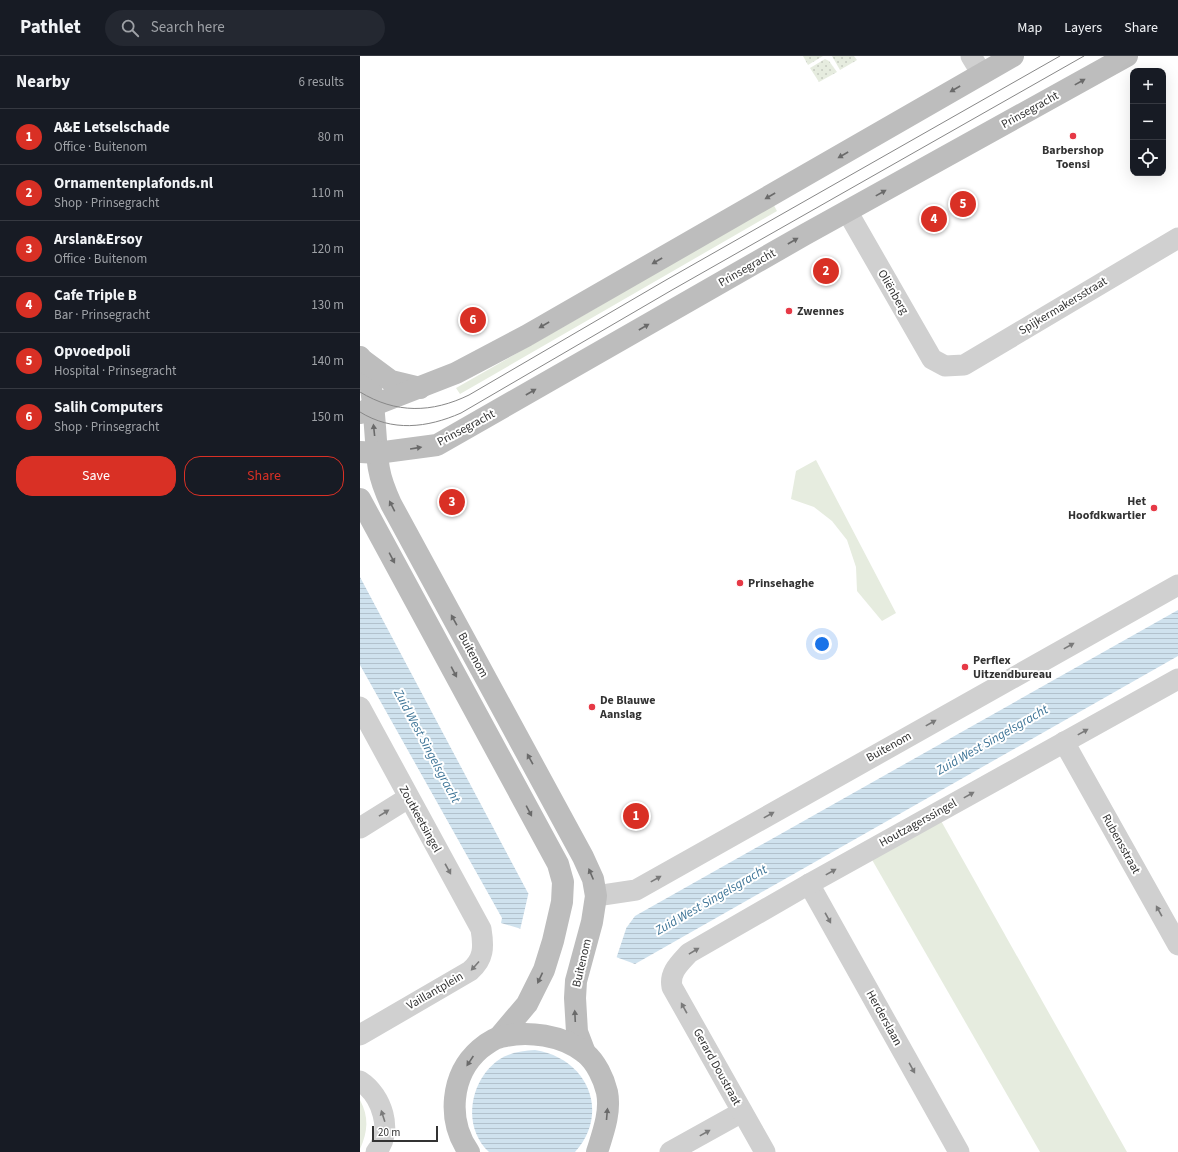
<!DOCTYPE html>
<html lang="en">
<head>
<meta charset="utf-8">
<style>
  body { margin:0; font-family:"Source Sans 3",sans-serif; background:#242831; color:#f1f3f6 }
  .controls { position:absolute; right:12px; top:12px; display:grid; overflow:hidden; border-radius:8px; box-shadow:0 4px 16px #0002 }
  .controls button { width:36px; height:36px; display:grid; place-items:center; padding:0; border:0; border-bottom:1px solid #363941; background:#171b24; color:#f1f3f6; font:20px sans-serif }
  .scale { position:absolute; left:12px; bottom:10px; width:66px; box-sizing:border-box; padding-left:4px; border:2px solid #333; border-top:0; font-size:11px; line-height:14px; white-space:nowrap; color:#333; -webkit-text-stroke:3px #fff; paint-order:stroke }
  .you { position:absolute; left:462px; top:588px; width:14px; height:14px; margin:-10px; border:3px solid #fff; border-radius:50%; background:#1a73e8; box-shadow:0 0 0 6px #1a73e833 }
  .badge { display:grid; place-items:center; width:26px; height:26px; border-radius:50%; background:#d93025; color:#fff; font-size:13px; font-weight:700 }
  .pin { position:absolute; translate:-50% -50%; border:2px solid #fff; box-shadow:0 1px 4px #0006 }
  .list { margin:0; padding:0; list-style:none }
  h2 { display:flex; justify-content:space-between; align-items:center; height:52px; margin:0; padding:0 16px; font-size:17px }
  h2 small { font-size:13px; font-weight:400; color:#9ea1a6 }
  .list li { display:grid; grid-template-columns:26px 1fr auto; gap:12px; align-items:center; box-sizing:border-box; height:56px; padding:0 16px; border-top:1px solid #363941 }
  .list b { display:block; font-size:15px; white-space:nowrap }
  .list p { margin:0; font-size:13px; white-space:nowrap; color:#9ea1a6 }
  .list em { font-size:13px; font-style:normal; color:#9ea1a6 }
  .actions { display:flex; gap:8px; padding:12px 16px }
  .actions a { flex:1; padding:9px 0; border:1px solid #d93025; border-radius:16px; text-align:center; font-size:14px; color:#d93025 }
  .actions .main { background:#d93025; color:#fff }
  .icon { flex:none; width:22px; height:22px; fill:none; stroke:currentColor; stroke-width:2; stroke-linecap:round; stroke-linejoin:round }
  .map { position:relative; flex:none; width:818px; height:1096px; overflow:hidden }
  header { display:flex; align-items:center; gap:24px; box-sizing:border-box; height:56px; padding:0 20px; background:#171b24; border-bottom:1px solid #363941 }
  header strong { font-size:19px }
  nav { display:flex; gap:22px; margin-inline-start:auto; font-size:14px }
  .search { width:280px; height:36px; background:#242831; display:flex; align-items:center; gap:10px; box-sizing:border-box; padding:0 14px; border-radius:22px; color:#9ea1a6; font-size:15px }
  main { display:flex }
  aside { flex:1; background:#171b24 }
  .map>svg:first-child { display:block }
</style>
</head>
<body>
<header>
<strong>Pathlet</strong>
<div class="search"><svg class="icon" aria-label="search" viewBox="0 0 24 24"><circle cx="10" cy="10" r="6"/><path d="M15 15l6 6"/></svg>Search here</div>
<nav><a>Map</a><a>Layers</a><a>Share</a></nav>
</header>
<main>
<aside>
<h2>Nearby<small>6 results</small></h2>
<ul class="list">
<li><span class="badge">1</span><div><b>A&amp;E Letselschade</b><p>Office · Buitenom</p></div><em>80 m</em></li>
<li><span class="badge">2</span><div><b>Ornamentenplafonds.nl</b><p>Shop · Prinsegracht</p></div><em>110 m</em></li>
<li><span class="badge">3</span><div><b>Arslan&amp;Ersoy</b><p>Office · Buitenom</p></div><em>120 m</em></li>
<li><span class="badge">4</span><div><b>Cafe Triple B</b><p>Bar · Prinsegracht</p></div><em>130 m</em></li>
<li><span class="badge">5</span><div><b>Opvoedpoli</b><p>Hospital · Prinsegracht</p></div><em>140 m</em></li>
<li><span class="badge">6</span><div><b>Salih Computers</b><p>Shop · Prinsegracht</p></div><em>150 m</em></li>
</ul>
<div class="actions"><a class="main">Save</a><a>Share</a></div>
</aside>
<div class="map">
<svg width="818" height="1096" viewBox="0 0 818 1096">
  <defs>
    <pattern id="garden-dots" width="8" height="8" patternUnits="userSpaceOnUse"><rect width="8" height="8" fill="#e6ecdf"/><path d="M2 2h.1M6 6h.1" fill="none" stroke="#c6cbc0" stroke-width="1.8" stroke-linecap="round"/></pattern>
    <pattern id="water-rules" width="6" height="5" patternUnits="userSpaceOnUse"><rect width="6" height="5" fill="#cfe2ee"/><path d="M0 2.5h6" fill="none" stroke="#b2c2cd"/></pattern>
  </defs>
  <rect width="100%" height="100%" fill="#fff"/>
  <g fill="#e6ecdf">
    <path d="M 411,144 L 417,155 L 100,338 L 96,332 L 238,251 Z"/>
    <path d="M 456,404 L 536,557 L 522,565 L 497,535 L 496,511 L 487,484 L 472,465 L 454,451 L 431,443 L 436,415 Z"/>
    <path d="M 580,763 L 767,1096 L 680,1096 L 511,802 Z"/>
    <path d="M 0,1044 C 9,1061 8,1075 0,1093 Z"/>
  </g>
  <g fill="url(#garden-dots)">
    <path d="M 443,0 L 463,0 L 448,9 Z"/>
    <path d="M 472,0 L 494,0 L 497,4 L 480,14 Z"/>
    <path d="M 465,3 L 469,5 L 477,16 L 459,26 L 450,12 Z"/>
  </g>
  <g fill="url(#water-rules)">
    <path d="M 0,521 L 168,837 L 267,871 L 275,860 L 818,554 L 818,600 L 275,908 L 256,901 L 141,867 L 142,862 L 0,609 Z"/>
    <path d="M 175,994 C 227,1002 251,1056 215,1096 L 129,1096 C 101,1070 110,1023 140,1003 C 151,996 163,995 175,994 Z"/>
  </g>
  <path fill="#fff" d="M 169,835 L 266,868 L 268,867 L 256,903 L 160,874 Z"/>
  <g fill="none" stroke-linecap="round" stroke-linejoin="round">
    <g stroke="#d0d0d0" stroke-width="21">
      <path d="M 611,0 L 622,18"/>
      <path d="M 487,155 L 572,303 L 585,310 L 604,309 L 818,182"/>
      <path d="M 0,651 L 121,873 C 124,891 124,903 110,915 L 0,979"/>
      <path d="M 704,686 L 818,889"/>
      <path d="M 0,772 L 48,742"/>
      <path d="M 449,828 L 599,1096"/>
      <path d="M 236,840 L 276,834 L 818,529"/>
      <path d="M 0,1025 C 22,1039 34,1076 16,1096"/>
      <path d="M 310,1096 L 382,1056"/>
      <path d="M 405,1096 L 312,931 C 309,916 320,907 329,897 L 449,828 L 818,623"/>
    </g>
    <g stroke="#bdbdbd" stroke-width="22">
      <path d="M 0,301 C 16,319 14,387 19,413 C 21,425 26,437 31,448 L 223,801 L 233,823 L 236,840 L 232,866 L 216,925 L 215,942 L 217,976 L 225,997"/>
      <path d="M 4,305 L 31,325 L 60,332"/>
      <path d="M 1,357 L 19,347 L 96,317 L 166,280 L 653,0"/>
      <path d="M 0,396 L 17,397 L 77,389 L 444,179 L 767,0"/>
      <path d="M 0,443 L 198,808 L 203,826 L 202,846 L 193,885 L 184,914 L 167,948 L 139,981"/>
      <path d="M 109,1096 C 87,1065 90,1019 120,993 C 125,989 134,982 141,981 C 167,974 203,979 225,997 C 236,1006 244,1023 247,1036 C 251,1056 243,1077 237,1096"/>
    </g>
    <g stroke="#888" stroke-width="1">
      <path d="M 0,336 C 36,358 72,357 109,339 L 306,224 L 700,0"/>
      <path d="M 0,356 C 32,376 67,372 101,357 L 312,234 L 724,0"/>
    </g>
  </g>
  <defs><path id="oneway-solid" d="M-6-.8H1V-3.2L6.5 0L1 3.2V.8H-6Z"/></defs>
  <g fill="#6a6a6a">
    <use href="#oneway-solid" transform="translate(720 26) rotate(-29)"/>
    <use href="#oneway-solid" transform="translate(595 33) rotate(150)"/>
    <use href="#oneway-solid" transform="translate(483 99) rotate(150)"/>
    <use href="#oneway-solid" transform="translate(521 137) rotate(-29)"/>
    <use href="#oneway-solid" transform="translate(410 140) rotate(150)"/>
    <use href="#oneway-solid" transform="translate(433 185) rotate(-30)"/>
    <use href="#oneway-solid" transform="translate(297 205) rotate(150)"/>
    <use href="#oneway-solid" transform="translate(184 269) rotate(150)"/>
    <use href="#oneway-solid" transform="translate(284 271) rotate(-30)"/>
    <use href="#oneway-solid" transform="translate(171 336) rotate(-30)"/>
    <use href="#oneway-solid" transform="translate(14 374) rotate(-96)"/>
    <use href="#oneway-solid" transform="translate(56 392) rotate(-9)"/>
    <use href="#oneway-solid" transform="translate(32 450) rotate(-117)"/>
    <use href="#oneway-solid" transform="translate(32 502) rotate(62)"/>
    <use href="#oneway-solid" transform="translate(94 564) rotate(-119)"/>
    <use href="#oneway-solid" transform="translate(94 616) rotate(62)"/>
    <use href="#oneway-solid" transform="translate(170 703) rotate(-119)"/>
    <use href="#oneway-solid" transform="translate(169 755) rotate(62)"/>
    <use href="#oneway-solid" transform="translate(231 818) rotate(-113)"/>
    <use href="#oneway-solid" transform="translate(180 922) rotate(115)"/>
    <use href="#oneway-solid" transform="translate(215 960) rotate(-93)"/>
    <use href="#oneway-solid" transform="translate(110 1005) rotate(124)"/>
    <use href="#oneway-solid" transform="translate(247 1058) rotate(-85)"/>
  </g>
  <g fill="#7a7a7a">
    <use href="#oneway-solid" transform="translate(709 590) rotate(-29)"/>
    <use href="#oneway-solid" transform="translate(571 667) rotate(-29)"/>
    <use href="#oneway-solid" transform="translate(723 676) rotate(-29)"/>
    <use href="#oneway-solid" transform="translate(609 739) rotate(-29)"/>
    <use href="#oneway-solid" transform="translate(24 757) rotate(-32)"/>
    <use href="#oneway-solid" transform="translate(409 759) rotate(-29)"/>
    <use href="#oneway-solid" transform="translate(88 813) rotate(61)"/>
    <use href="#oneway-solid" transform="translate(471 816) rotate(-29)"/>
    <use href="#oneway-solid" transform="translate(296 823) rotate(-29)"/>
    <use href="#oneway-solid" transform="translate(799 855) rotate(-119)"/>
    <use href="#oneway-solid" transform="translate(468 862) rotate(61)"/>
    <use href="#oneway-solid" transform="translate(334 895) rotate(-31)"/>
    <use href="#oneway-solid" transform="translate(115 910) rotate(132)"/>
    <use href="#oneway-solid" transform="translate(324 952) rotate(-119)"/>
    <use href="#oneway-solid" transform="translate(552 1012) rotate(61)"/>
    <use href="#oneway-solid" transform="translate(23 1060) rotate(-108)"/>
    <use href="#oneway-solid" transform="translate(345 1077) rotate(-29)"/>
  </g>
  <g fill="#e63946" stroke="#fff" stroke-width="1.5">
    <circle cx="713" cy="80" r="4"/>
    <circle cx="429" cy="255" r="4"/>
    <circle cx="794" cy="452" r="4"/>
    <circle cx="380" cy="527" r="4"/>
    <circle cx="605" cy="611" r="4"/>
    <circle cx="232" cy="651" r="4"/>
  </g>
  <g text-anchor="middle" dominant-baseline="central" stroke-width="4" stroke-linejoin="round" paint-order="stroke">
    <g font-size="12" fill="#333" stroke="#fff">
      <text transform="translate(670 54) rotate(-29)">Prinsegracht</text>
      <text transform="translate(387 212) rotate(-30)">Prinsegracht</text>
      <text transform="translate(533 236) rotate(60)">Oliënberg</text>
      <text transform="translate(703 250) rotate(-31)">Spijkermakersstraat</text>
      <text transform="translate(106 372) rotate(-28)">Prinsegracht</text>
      <text transform="translate(113 599) rotate(61)">Buitenom</text>
      <text transform="translate(529 691) rotate(-29)">Buitenom</text>
      <text transform="translate(60 763) rotate(61)">Zoutkeetsingel</text>
      <text transform="translate(558 767) rotate(-29)">Houtzagerssingel</text>
      <text transform="translate(761 788) rotate(61)">Rubensstraat</text>
      <text transform="translate(222 907) rotate(-77)">Buitenom</text>
      <text transform="translate(75 935) rotate(-30)">Vaillantplein</text>
      <text transform="translate(524 962) rotate(61)">Herderslaan</text>
      <text transform="translate(357 1011) rotate(61)">Gerard Doustraat</text>
    </g>
    <g font-size="12" font-weight="bold" fill="#333" stroke="#fff" text-anchor="start">
      <text x="713" y="94" text-anchor="middle">Barbershop<tspan x="713" dy="14">Toensi</tspan></text>
      <text x="437" y="255">Zwennes</text>
      <text x="786" y="445" text-anchor="end">Het<tspan x="786" dy="14">Hoofdkwartier</tspan></text>
      <text x="388" y="527">Prinsehaghe</text>
      <text x="613" y="604">Perflex<tspan x="613" dy="14">Uitzendbureau</tspan></text>
      <text x="240" y="644">De Blauwe<tspan x="240" dy="14">Aanslag</tspan></text>
    </g>
    <g font-size="13" font-style="italic" fill="#3f7597" stroke="#fff">
      <text transform="translate(632 684) rotate(-30)">Zuid West Singelsgracht</text>
      <text transform="translate(67 690) rotate(62)">Zuid West Singelsgracht</text>
      <text transform="translate(351 844) rotate(-30)">Zuid West Singelsgracht</text>
    </g>
  </g>
</svg>
<div class="controls">
<button>+</button>
<button>−</button>
<button><svg class="icon" aria-label="locate" viewBox="0 0 24 24"><circle cx="12" cy="12" r="6"/><path d="M12 2v4M12 18v4M2 12h4M18 12h4"/></svg></button>
</div>
<div class="scale">20 m</div>
<div class="you"></div>
<div class="pin badge" style="left:276px;top:760px">1</div>
<div class="pin badge" style="left:466px;top:215px">2</div>
<div class="pin badge" style="left:92px;top:446px">3</div>
<div class="pin badge" style="left:574px;top:163px">4</div>
<div class="pin badge" style="left:603px;top:148px">5</div>
<div class="pin badge" style="left:113px;top:264px">6</div>
</div>
</main>
</body>
</html>
